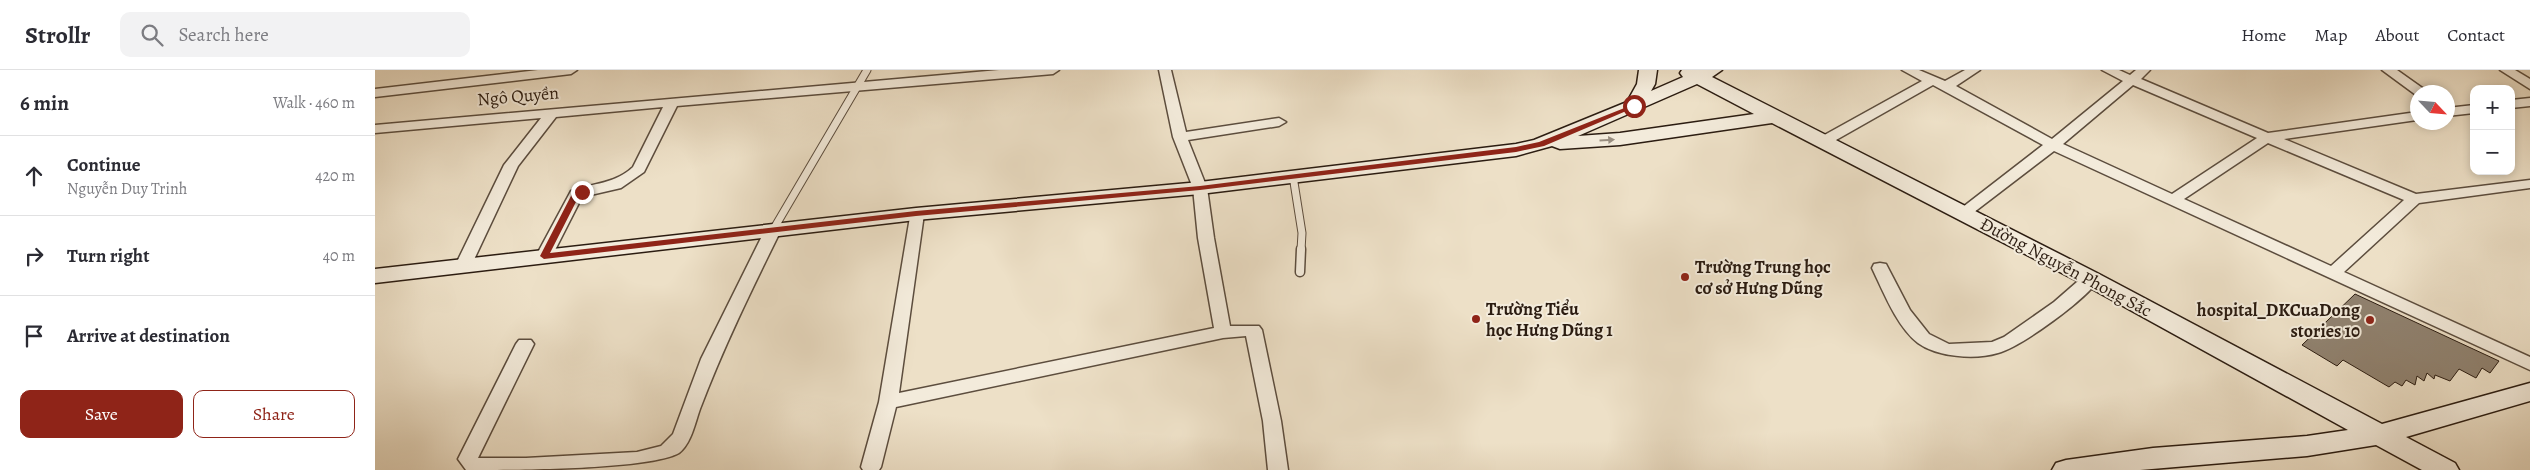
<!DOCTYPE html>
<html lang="en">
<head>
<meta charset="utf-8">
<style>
  body { margin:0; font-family:Alegreya,serif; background:#f2f2f3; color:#2b2b33 }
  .controls { position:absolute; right:15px; top:15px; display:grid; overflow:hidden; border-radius:10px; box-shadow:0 2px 8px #0003 }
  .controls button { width:45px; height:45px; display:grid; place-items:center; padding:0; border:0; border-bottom:1px solid #e1e1e2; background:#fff; color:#2b2b33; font:25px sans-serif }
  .compass { position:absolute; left:2035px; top:15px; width:45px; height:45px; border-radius:50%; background:#fff; box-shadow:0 2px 8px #0003; rotate:116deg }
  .stop { position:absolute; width:15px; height:15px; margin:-11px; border:4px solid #8f2418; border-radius:50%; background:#fff }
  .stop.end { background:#8f2418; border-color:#fff; box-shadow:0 1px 5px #0008 }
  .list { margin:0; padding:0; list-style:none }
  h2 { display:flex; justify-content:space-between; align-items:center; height:65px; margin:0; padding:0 20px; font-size:21px }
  h2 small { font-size:16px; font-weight:400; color:#7c7c81 }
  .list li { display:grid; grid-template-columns:32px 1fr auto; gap:15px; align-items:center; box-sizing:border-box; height:80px; padding:0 20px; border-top:1px solid #e1e1e2 }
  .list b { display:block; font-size:19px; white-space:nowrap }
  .list p { margin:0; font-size:16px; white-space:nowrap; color:#7c7c81 }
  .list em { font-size:16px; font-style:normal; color:#7c7c81 }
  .actions { display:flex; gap:10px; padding:15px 20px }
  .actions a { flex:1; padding:11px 0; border:1px solid #8f2418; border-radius:10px; text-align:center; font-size:18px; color:#8f2418 }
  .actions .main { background:#8f2418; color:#fff }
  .icon { flex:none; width:28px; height:28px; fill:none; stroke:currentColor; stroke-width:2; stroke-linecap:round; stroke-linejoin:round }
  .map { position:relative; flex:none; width:2155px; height:400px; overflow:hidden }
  header { display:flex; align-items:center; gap:30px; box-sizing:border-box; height:70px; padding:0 25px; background:#fff; border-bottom:1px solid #e1e1e2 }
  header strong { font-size:24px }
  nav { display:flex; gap:28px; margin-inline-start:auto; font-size:18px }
  .search { width:350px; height:45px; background:#f2f2f3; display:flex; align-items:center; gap:12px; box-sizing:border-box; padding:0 18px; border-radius:10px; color:#7c7c81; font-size:19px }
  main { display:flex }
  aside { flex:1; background:#fff }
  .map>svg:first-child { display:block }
</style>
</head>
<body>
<header>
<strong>Strollr</strong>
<div class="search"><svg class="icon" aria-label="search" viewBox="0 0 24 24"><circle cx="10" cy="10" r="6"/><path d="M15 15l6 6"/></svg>Search here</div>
<nav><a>Home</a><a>Map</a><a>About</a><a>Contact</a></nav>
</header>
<main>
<aside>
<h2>6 min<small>Walk · 460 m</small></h2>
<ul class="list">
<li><svg class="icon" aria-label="ahead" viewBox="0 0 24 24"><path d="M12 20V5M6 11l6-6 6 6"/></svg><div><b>Continue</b><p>Nguyễn Duy Trinh</p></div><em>420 m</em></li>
<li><svg class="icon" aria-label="right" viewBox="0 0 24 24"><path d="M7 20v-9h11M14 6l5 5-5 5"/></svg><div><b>Turn right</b></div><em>40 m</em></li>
<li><svg class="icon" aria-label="arrive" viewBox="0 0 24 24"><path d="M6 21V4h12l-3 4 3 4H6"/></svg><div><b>Arrive at destination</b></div></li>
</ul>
<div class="actions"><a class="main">Save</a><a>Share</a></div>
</aside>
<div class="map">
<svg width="2155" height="400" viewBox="0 0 2155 400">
  <rect width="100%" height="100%" fill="#ede0c7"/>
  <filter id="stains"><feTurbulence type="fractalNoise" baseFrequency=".004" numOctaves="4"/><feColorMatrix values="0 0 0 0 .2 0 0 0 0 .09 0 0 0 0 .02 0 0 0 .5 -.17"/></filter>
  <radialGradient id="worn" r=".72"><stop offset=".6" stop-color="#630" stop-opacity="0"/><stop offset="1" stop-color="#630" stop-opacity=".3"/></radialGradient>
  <path fill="#908270" stroke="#2b1c11" d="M 1980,224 L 2083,272 L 2124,291 L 2115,303 L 2107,298 L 2101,308 L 2084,299 L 2075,311 L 2060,305 L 2059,309 L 2052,303 L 2049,311 L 2042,306 L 2040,315 L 2031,310 L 2027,316 L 2020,312 L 2014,317 L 1968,290 L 1962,296 L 1927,275 Z"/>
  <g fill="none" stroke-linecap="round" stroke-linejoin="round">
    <defs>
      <g id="lane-far1">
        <path d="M 918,106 L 927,163 L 926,180"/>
        <path d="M 398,160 L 492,0"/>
      </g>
      <path id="lane" d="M 925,202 L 926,179"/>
      <g id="street">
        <path d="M 163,0 L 202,0 L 196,4 L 0,27 L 0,19 Z"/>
        <path d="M 624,0 L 684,0 L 678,4 L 302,36 L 269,102 L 246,118 L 207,127 L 177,186 L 175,190 L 163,190 L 161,186 L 196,121 C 218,113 240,114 258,97 L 288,37 L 181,47 L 143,96 L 96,196 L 94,200 L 82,200 L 80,196 L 129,95 L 166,48 L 0,63 L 0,55 Z"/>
        <path d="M 784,0 L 796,0 L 811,62 L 904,48 L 911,52 L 904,56 L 813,70 L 832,118 L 839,168 L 855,256 L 884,256 L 887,260 L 906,351 L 913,400 L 893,400 L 888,351 L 871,266 L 848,268 L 521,337 L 506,397 L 504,400 L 488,400 L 486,397 L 504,332 L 536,141 L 546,141 L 549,144 L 524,323 L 839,258 L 823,168 L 818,118 L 798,67 Z"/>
        <path d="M 1527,0 L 1544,0 L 1570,11 L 1590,0 L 1605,0 L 1581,16 L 1677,69 L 1748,11 L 1727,0 L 1744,0 L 1755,5 L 1761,0 L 1775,0 L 1766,9 L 1893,63 L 2042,42 L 2042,50 L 1909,69 L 2041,124 L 2155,110 L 2155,118 L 2044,133 L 1969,202 L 2155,287 L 2155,300 L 1679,81 L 1594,146 L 1584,146 L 1581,143 L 1584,140 L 1668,75 L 1558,15 L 1454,74 L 1444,74 L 1442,71 L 1444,68 L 1547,11 ZM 1758,15 L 1882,68 L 1797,124 L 1688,74 ZM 1893,73 L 2029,130 L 1956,196 L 1809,129 Z"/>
        <path d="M 2007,0 L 2022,0 L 2053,22 L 2042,22 L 2041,25 Z"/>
        <path d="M 2125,0 L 2140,0 L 2155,9 L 2155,19 Z"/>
        <path d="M 2155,28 L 2155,36 L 2136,38 L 2136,30 Z"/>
        <path d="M 2099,35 L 2099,43 L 2072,46 L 2072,38 Z"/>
        <path d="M 398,155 L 406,160 C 377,219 348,278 325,339 C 320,353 316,374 304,383 C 274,400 134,400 91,400 L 83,389 L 141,274 L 144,270 L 156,270 L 159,274 L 103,388 L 151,388 L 262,382 L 286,376 L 298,364 L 326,289 L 390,160 Z"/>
        <path d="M 1505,193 L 1511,194 L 1535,240 L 1554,264 L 1574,274 L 1617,272 L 1629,267 L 1679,232 L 1710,205 L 1722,205 L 1724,209 C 1712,229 1646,277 1623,283 C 1600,290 1562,287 1543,273 C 1522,257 1508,221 1497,198 L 1499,194 Z"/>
      </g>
      <path id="secondary" d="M 1264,0 L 1282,0 L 1280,14 L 1276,21 L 1308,7 L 1305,3 L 1307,0 L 1347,0 L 1337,7 L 1724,204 L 2007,354 L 2155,313 L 2155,331 L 2031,367 L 2080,393 L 2084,400 L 2047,400 L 2001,375 L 1932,386 L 1765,400 L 1677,400 L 1681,393 L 1691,390 L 1778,378 L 1932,366 L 1973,360 L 1708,214 L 1397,53 L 1245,75 L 1185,79 L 1177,76 L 1141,86 L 825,124 L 541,150 L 0,213 L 0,199 L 541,138 L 825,112 L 1141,74 L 1159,70 L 1252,32 L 1262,14 ZM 1322,14 L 1379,44 L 1245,63 L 1203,66 Z"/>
    </defs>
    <use href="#lane-far1" stroke="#5c4d3e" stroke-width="9"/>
    <use href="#lane" stroke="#5c4d3e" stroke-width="11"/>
    <use href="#street" stroke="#5c4d3e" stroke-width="3"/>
    <use href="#secondary" stroke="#2b1c11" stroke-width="3"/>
    <use href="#lane-far1" stroke="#f3ebdb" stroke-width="7"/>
    <use href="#lane" stroke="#f3ebdb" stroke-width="8"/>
    <use href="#street" fill="#f3ebdb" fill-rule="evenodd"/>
    <use href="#secondary" fill="#f3ebdb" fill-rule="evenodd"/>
  </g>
  <defs><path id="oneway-solid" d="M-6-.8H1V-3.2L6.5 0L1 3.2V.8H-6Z" transform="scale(1.25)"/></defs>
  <use fill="#998e80" href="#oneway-solid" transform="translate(1232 70) rotate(-4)"/>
  <path fill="#8f2418" d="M 1257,35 L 1263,36 L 1169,76 L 1141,82 L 825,120 L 541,146 L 169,189 L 165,186 L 197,124 L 207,119 L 211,122 L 204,126 L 175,183 L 541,141 L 825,116 L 1141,77 L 1164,72 Z"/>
  <g fill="#8f2418" stroke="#f3ebdb" stroke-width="2">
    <circle cx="1310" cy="207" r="5"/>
    <circle cx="1101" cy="249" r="5"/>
    <circle cx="1995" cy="250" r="5"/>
  </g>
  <g text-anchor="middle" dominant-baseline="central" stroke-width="4" stroke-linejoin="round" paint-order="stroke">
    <g font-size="18" fill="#2b1c11" stroke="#f3ebdb">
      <text transform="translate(143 26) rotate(-5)">Ngô Quyền</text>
      <text transform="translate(1691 197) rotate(28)">Đường Nguyễn Phong Sắc</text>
    </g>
    <g font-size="18" font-weight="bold" fill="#2b1c11" stroke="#f3ebdb" text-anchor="start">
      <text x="1320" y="197">Trường Trung học<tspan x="1320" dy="21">cơ sở Hưng Dũng</tspan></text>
      <text x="1111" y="239">Trường Tiểu<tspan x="1111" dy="21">học Hưng Dũng 1</tspan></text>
      <text x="1985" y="240" text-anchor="end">hospital_DKCuaDong<tspan x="1985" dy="21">stories 10</tspan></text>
    </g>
  </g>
  <rect width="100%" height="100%" filter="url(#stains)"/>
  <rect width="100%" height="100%" fill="url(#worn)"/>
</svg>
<div class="controls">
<button>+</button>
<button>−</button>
</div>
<svg class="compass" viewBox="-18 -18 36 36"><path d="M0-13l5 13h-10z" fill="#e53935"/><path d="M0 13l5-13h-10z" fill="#7c7c81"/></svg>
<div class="stop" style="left:1259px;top:36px"></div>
<div class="stop end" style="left:207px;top:122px"></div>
</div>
</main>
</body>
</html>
